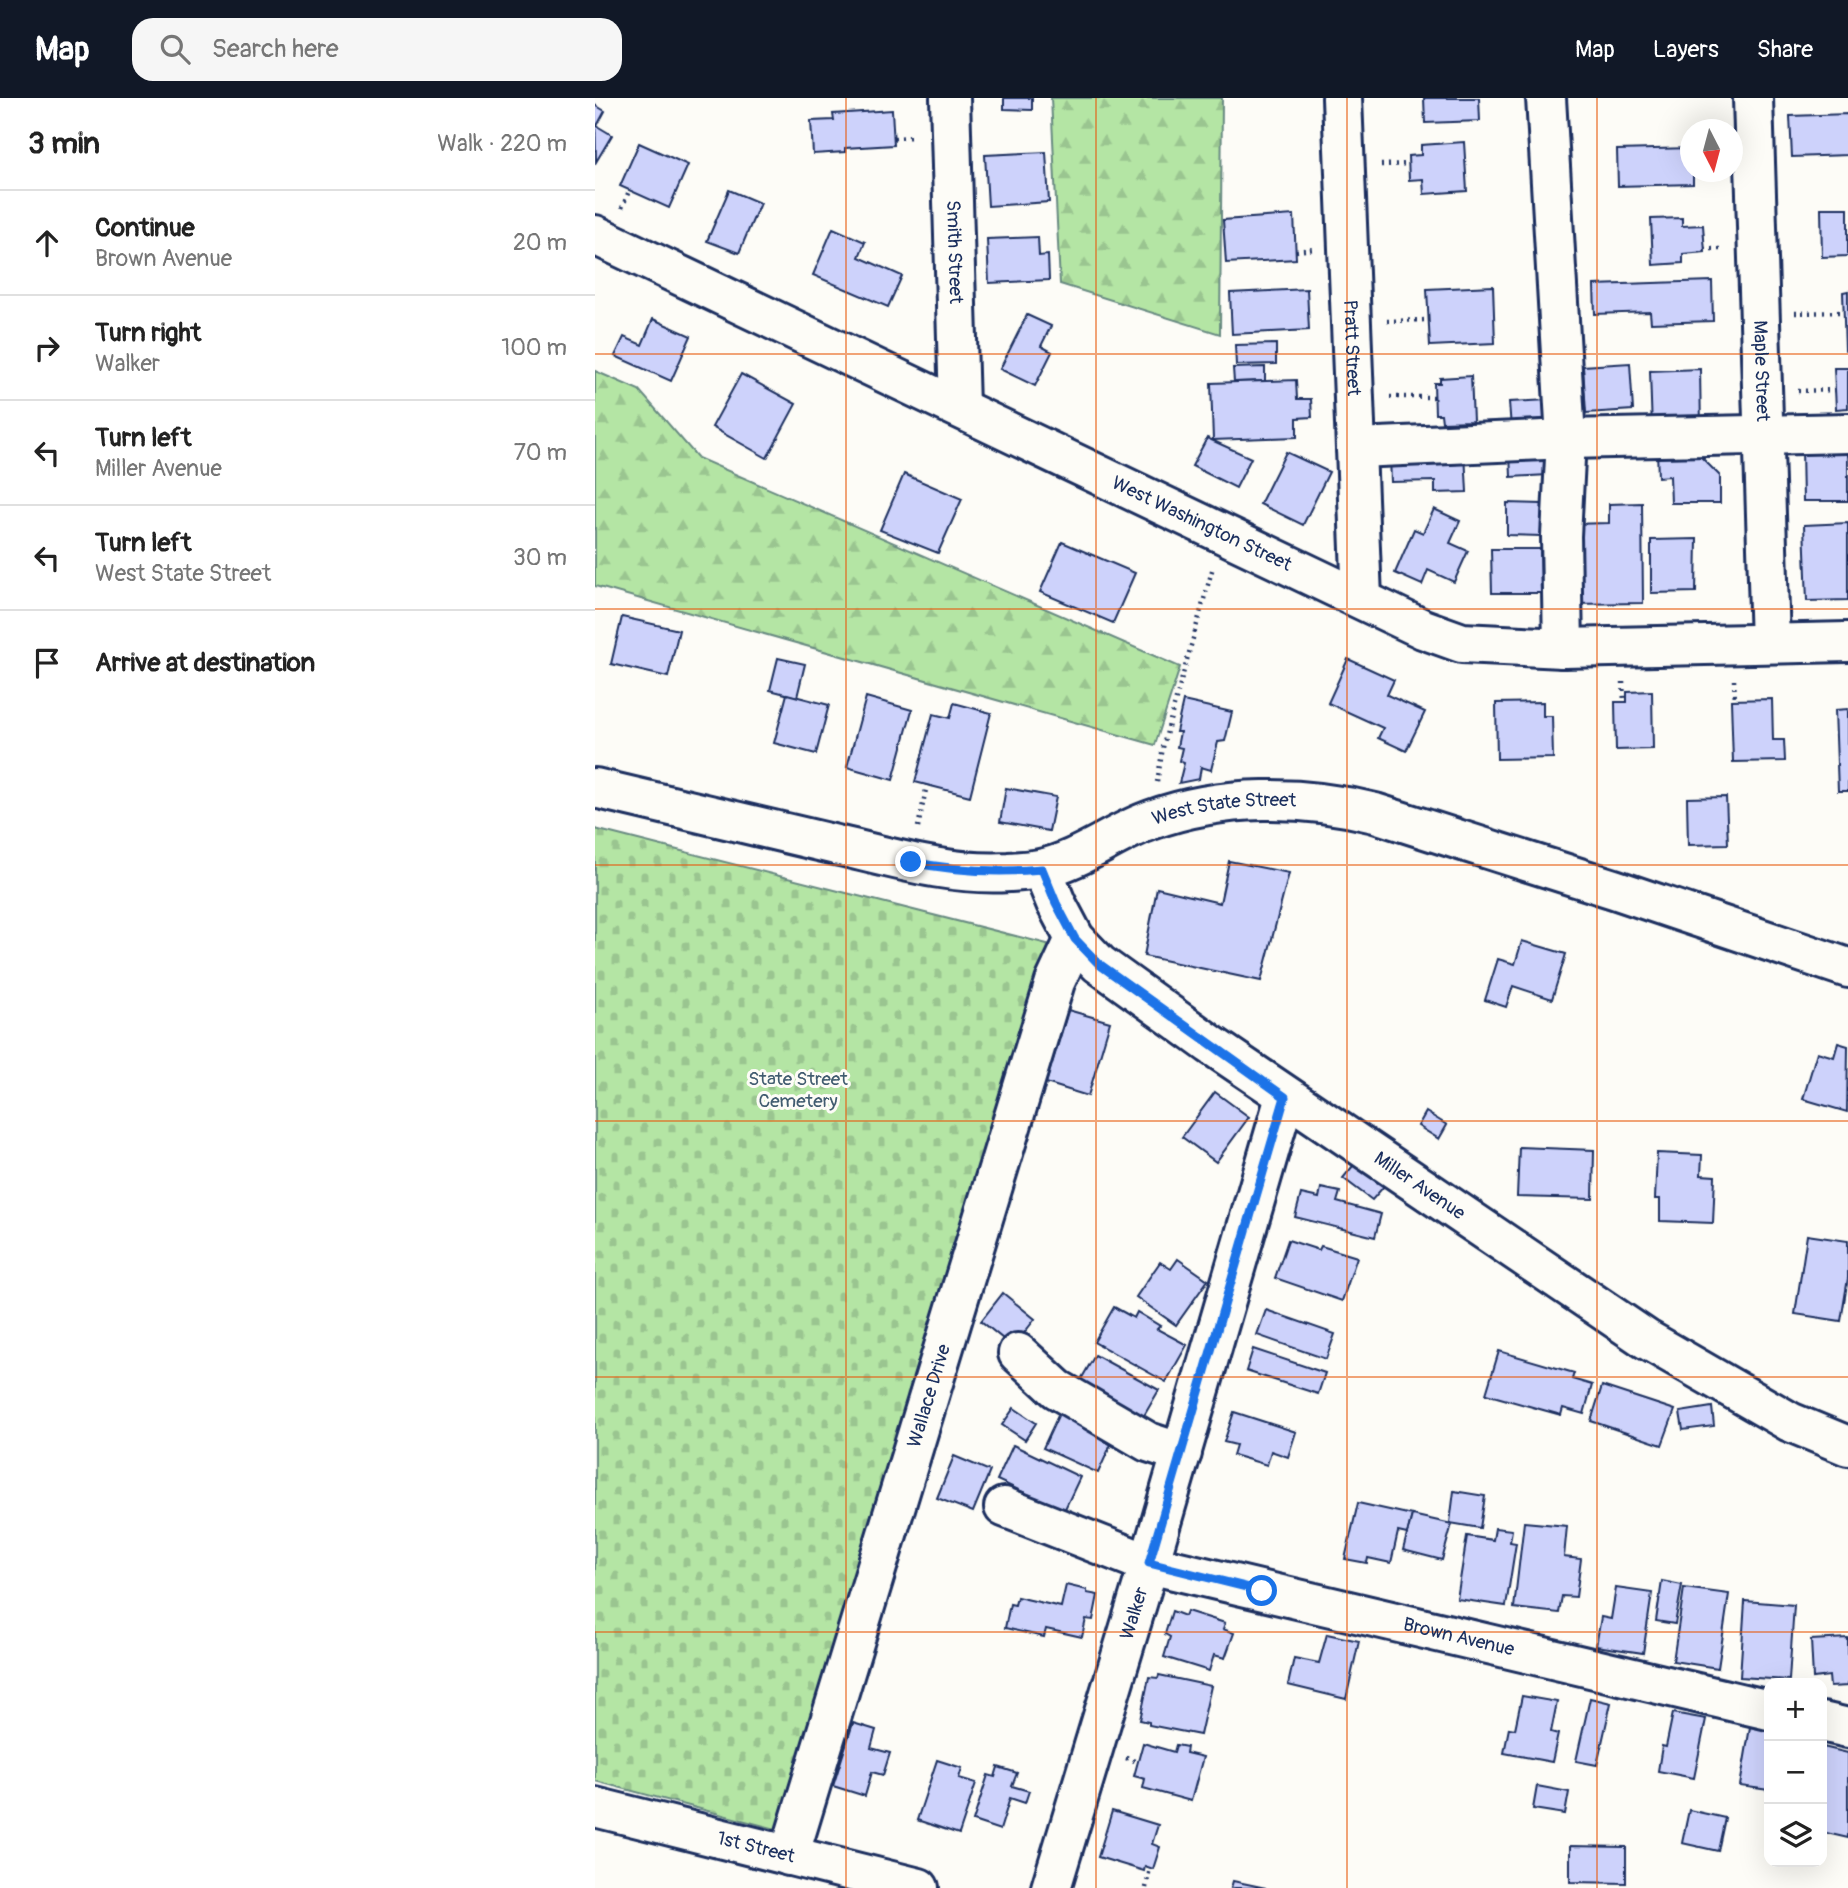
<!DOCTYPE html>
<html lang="en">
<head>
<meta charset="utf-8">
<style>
  body { margin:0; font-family:Pangolin,sans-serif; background:#f6f6f6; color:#222 }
  .controls { position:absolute; right:21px; bottom:21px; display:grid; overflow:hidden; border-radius:14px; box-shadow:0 7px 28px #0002 }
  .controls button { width:63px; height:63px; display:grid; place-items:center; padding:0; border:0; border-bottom:2px solid #e0e0e0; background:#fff; color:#222; font:35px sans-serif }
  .compass { position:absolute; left:1085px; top:21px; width:63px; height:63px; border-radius:50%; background:#fff; box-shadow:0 7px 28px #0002; rotate:174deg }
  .stop { position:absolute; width:21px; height:21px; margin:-16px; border:5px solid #1a73e8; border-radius:50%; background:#fff }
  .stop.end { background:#1a73e8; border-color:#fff; box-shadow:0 2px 7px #0008 }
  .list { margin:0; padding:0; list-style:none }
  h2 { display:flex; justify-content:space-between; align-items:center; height:91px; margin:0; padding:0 28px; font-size:30px }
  h2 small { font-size:23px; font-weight:400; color:#767676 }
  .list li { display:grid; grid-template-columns:46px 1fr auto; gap:21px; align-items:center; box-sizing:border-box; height:105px; padding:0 28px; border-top:2px solid #e0e0e0 }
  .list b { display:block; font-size:26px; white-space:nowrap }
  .list p { margin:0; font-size:23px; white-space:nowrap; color:#767676 }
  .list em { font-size:23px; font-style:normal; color:#767676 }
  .icon { flex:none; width:38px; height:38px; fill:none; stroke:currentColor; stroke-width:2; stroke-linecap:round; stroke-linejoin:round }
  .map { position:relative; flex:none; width:1253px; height:1790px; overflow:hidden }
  header { display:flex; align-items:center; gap:42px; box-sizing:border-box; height:98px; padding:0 35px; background:#111827; color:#fff }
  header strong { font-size:33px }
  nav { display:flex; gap:38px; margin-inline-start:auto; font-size:24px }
  .search { width:490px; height:63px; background:#f6f6f6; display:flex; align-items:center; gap:18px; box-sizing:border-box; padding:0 24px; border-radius:21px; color:#767676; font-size:26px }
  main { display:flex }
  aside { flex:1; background:#fff }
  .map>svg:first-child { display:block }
</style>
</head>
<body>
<header>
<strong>Map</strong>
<div class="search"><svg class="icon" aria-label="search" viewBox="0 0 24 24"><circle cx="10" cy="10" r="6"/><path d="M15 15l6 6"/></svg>Search here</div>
<nav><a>Map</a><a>Layers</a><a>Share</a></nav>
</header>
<main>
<aside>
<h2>3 min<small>Walk · 220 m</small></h2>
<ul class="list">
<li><svg class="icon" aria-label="ahead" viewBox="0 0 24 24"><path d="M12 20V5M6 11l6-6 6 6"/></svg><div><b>Continue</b><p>Brown Avenue</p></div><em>20 m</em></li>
<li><svg class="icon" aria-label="right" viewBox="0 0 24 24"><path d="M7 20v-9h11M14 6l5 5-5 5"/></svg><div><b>Turn right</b><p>Walker</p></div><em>100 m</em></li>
<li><svg class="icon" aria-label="left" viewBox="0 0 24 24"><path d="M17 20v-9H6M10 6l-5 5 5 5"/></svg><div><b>Turn left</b><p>Miller Avenue</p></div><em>70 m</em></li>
<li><svg class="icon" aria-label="left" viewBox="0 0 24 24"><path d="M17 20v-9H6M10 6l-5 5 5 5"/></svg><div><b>Turn left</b><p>West State Street</p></div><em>30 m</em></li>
<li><svg class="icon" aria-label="arrive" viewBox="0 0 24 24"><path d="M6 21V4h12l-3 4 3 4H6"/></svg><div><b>Arrive at destination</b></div></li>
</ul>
</aside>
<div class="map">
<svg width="1253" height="1790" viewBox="0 0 1253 1790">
  <defs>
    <pattern id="forest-firs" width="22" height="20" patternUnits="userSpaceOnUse" patternTransform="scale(1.75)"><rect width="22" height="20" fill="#b4e5a4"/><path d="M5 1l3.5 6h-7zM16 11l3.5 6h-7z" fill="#9ac590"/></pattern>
    <pattern id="cemetery-stones" width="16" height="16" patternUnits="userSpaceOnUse" patternTransform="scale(1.75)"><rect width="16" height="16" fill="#b4e5a4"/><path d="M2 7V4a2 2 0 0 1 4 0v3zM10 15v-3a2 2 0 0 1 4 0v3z" fill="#9ac590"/></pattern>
  </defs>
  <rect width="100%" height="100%" fill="#fdfcf7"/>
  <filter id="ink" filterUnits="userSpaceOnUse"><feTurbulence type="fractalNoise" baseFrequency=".0143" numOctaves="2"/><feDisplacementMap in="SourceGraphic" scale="14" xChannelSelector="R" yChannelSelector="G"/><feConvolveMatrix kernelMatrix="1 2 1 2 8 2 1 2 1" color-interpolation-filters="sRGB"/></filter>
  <g filter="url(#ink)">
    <g fill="url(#forest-firs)" stroke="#688a81" stroke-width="2">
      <path d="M 456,0 L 627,0 L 625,236 L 465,186 Z"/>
      <path d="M 0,273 L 44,292 L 103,360 L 585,569 L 560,647 L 0,488 Z"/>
    </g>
    <path fill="url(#cemetery-stones)" stroke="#688a81" stroke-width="2" d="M 0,731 L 460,848 L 181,1731 L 0,1683 Z"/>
    <g fill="#cdd2fb" stroke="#1b2f5e" stroke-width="2">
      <path d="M 409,0 L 437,0 L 437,12 L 409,11 Z"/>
      <path d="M 829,0 L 884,0 L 885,23 L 830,25 Z"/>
      <path d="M 0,7 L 10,13 L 2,28 L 17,37 L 1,64 Z"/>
      <path d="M 297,12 L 299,47 L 250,50 L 250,54 L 218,56 L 216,23 L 239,22 L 238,16 Z"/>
      <path d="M 1253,16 L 1253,57 L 1197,59 L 1195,18 Z"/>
      <path d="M 869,44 L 872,93 L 829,96 L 828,81 L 814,82 L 813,58 L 826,57 L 826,47 Z"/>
      <path d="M 44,45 L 93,67 L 74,110 L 25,88 Z"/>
      <path d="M 1096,50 L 1096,74 L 1098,74 L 1098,86 L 1023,88 L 1022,52 Z"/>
      <path d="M 451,54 L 454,104 L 393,108 L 390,57 Z"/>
      <path d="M 134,92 L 165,105 L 144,155 L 112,143 Z"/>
      <path d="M 1226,110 L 1253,110 L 1253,158 L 1227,159 Z"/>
      <path d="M 699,117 L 701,161 L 631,165 L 628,122 Z"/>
      <path d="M 1087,120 L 1087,128 L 1108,127 L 1110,154 L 1088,156 L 1088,165 L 1058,167 L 1056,121 Z"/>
      <path d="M 238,130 L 270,144 L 264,159 L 307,178 L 293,209 L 218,177 Z"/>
      <path d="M 443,139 L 444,158 L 453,157 L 454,182 L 394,185 L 392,141 Z"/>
      <path d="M 1117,183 L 1118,223 L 1056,225 L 1055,214 L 1000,216 L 999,187 Z"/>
      <path d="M 898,188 L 900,245 L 835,248 L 832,191 Z"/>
      <path d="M 712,191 L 714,232 L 637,236 L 635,195 Z"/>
      <path d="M 1253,193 L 1253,252 L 1250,252 L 1248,194 Z"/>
      <path d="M 432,217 L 456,228 L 446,248 L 457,254 L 440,288 L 405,271 Z"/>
      <path d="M 58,221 L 96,238 L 76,283 L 20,258 L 29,239 L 47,247 Z"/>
      <path d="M 681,246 L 681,266 L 641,267 L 640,247 Z"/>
      <path d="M 1035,265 L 1038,312 L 991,315 L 988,268 Z"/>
      <path d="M 670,269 L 670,283 L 639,284 L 638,270 Z"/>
      <path d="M 1239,270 L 1253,270 L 1253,310 L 1241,311 Z"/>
      <path d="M 1105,271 L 1106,332 L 1057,332 L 1055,273 Z"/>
      <path d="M 146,276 L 201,306 L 172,360 L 117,329 Z"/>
      <path d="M 876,278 L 878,323 L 847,324 L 846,316 L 840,316 L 839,285 L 845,285 L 845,280 Z"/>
      <path d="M 701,282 L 702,301 L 716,301 L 717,319 L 702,320 L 702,339 L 618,342 L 616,285 Z"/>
      <path d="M 953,302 L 954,328 L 916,330 L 914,304 Z"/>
      <path d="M 612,340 L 656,360 L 641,390 L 597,368 Z"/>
      <path d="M 1207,350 L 1253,350 L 1253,403 L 1208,403 Z"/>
      <path d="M 952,353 L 953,377 L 916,379 L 915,354 Z"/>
      <path d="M 1062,353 L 1100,353 L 1125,378 L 1125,405 L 1076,405 L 1075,378 L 1063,379 Z"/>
      <path d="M 691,354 L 734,374 L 708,427 L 665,406 Z"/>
      <path d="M 870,355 L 872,394 L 840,395 L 840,383 L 796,384 L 795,359 Z"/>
      <path d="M 309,376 L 367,401 L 343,455 L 285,432 Z"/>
      <path d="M 912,405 L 947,406 L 946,438 L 912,437 Z"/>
      <path d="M 1047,405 L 1048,505 L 977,506 L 975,426 L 1014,425 L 1014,406 Z"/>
      <path d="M 839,411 L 865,423 L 855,445 L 873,453 L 859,484 L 833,472 L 827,487 L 800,475 L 819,431 L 828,435 Z"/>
      <path d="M 1253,425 L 1253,502 L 1212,503 L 1209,427 Z"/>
      <path d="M 1102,441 L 1101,494 L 1056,495 L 1056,442 Z"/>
      <path d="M 467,444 L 540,475 L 518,525 L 445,494 Z"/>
      <path d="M 896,451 L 945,451 L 946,495 L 897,495 Z"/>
      <path d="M 27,519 L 84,532 L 73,579 L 16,566 Z"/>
      <path d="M 183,560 L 210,566 L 202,599 L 175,592 Z"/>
      <path d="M 753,561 L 799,582 L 792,597 L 830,614 L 811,653 L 783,640 L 788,630 L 733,605 Z"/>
      <path d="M 1057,593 L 1058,651 L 1021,652 L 1020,604 L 1032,604 L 1032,594 Z"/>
      <path d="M 192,596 L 234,607 L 221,656 L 179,645 Z"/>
      <path d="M 271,599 L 317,612 L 298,682 L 252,669 Z"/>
      <path d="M 1177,601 L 1178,642 L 1189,642 L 1190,663 L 1138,664 L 1136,602 Z"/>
      <path d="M 588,603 L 637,614 L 630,643 L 623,644 L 616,672 L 606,669 L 604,681 L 584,685 L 589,665 L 584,663 L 587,650 L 582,649 L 585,634 L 581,634 Z"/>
      <path d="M 948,604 L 948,618 L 957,618 L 958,660 L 902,661 L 901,605 Z"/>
      <path d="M 359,605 L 396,615 L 375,698 L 320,684 L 338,616 L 355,620 Z"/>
      <path d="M 1253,611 L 1253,693 L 1243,693 L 1240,612 Z"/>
      <path d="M 411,690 L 461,699 L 454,733 L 405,724 Z"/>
      <path d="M 1131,699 L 1133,746 L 1093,747 L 1092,700 Z"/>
      <path d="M 634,763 L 694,775 L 666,883 L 549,858 L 562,790 L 625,805 Z"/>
      <path d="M 927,843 L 971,856 L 957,901 L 918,888 L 911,909 L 890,902 L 903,861 L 920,866 Z"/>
      <path d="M 473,912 L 515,924 L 493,998 L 451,985 Z"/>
      <path d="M 1243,945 L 1253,948 L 1252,1014 L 1208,1001 L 1222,954 L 1239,959 Z"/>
      <path d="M 620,994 L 654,1019 L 621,1064 L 587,1039 Z"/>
      <path d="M 831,1014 L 852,1027 L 844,1041 L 823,1028 Z"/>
      <path d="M 924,1049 L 999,1052 L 998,1101 L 922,1099 Z"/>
      <path d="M 1062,1055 L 1107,1057 L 1106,1077 L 1120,1078 L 1118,1125 L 1065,1123 L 1065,1101 L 1060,1101 Z"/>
      <path d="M 762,1063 L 791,1086 L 777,1102 L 748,1080 Z"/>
      <path d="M 726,1090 L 745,1094 L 742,1104 L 786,1116 L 780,1139 L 700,1119 L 706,1096 L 724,1100 Z"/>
      <path d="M 1212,1137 L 1253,1143 L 1253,1180 L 1246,1223 L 1200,1216 Z"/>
      <path d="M 693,1142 L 724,1152 L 726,1148 L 762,1159 L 747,1203 L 680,1180 Z"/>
      <path d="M 583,1161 L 613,1182 L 581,1227 L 541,1199 L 565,1164 L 576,1171 Z"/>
      <path d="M 408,1195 L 440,1221 L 418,1249 L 386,1223 Z"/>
      <path d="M 519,1209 L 539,1220 L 542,1214 L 565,1228 L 562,1231 L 592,1247 L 571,1284 L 499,1244 Z"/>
      <path d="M 671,1212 L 740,1236 L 731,1261 L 662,1237 Z"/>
      <path d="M 658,1251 L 730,1275 L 723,1296 L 651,1273 Z"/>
      <path d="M 904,1253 L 979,1275 L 977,1281 L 997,1287 L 989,1316 L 968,1310 L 966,1317 L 891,1296 Z"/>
      <path d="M 500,1257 L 564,1292 L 543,1328 L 480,1292 Z"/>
      <path d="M 1007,1288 L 1080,1312 L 1067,1347 L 996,1323 Z"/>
      <path d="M 467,1309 L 519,1340 L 503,1375 L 448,1350 Z"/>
      <path d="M 1117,1309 L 1119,1328 L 1088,1332 L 1085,1314 Z"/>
      <path d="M 419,1310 L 441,1325 L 430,1342 L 407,1327 Z"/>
      <path d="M 639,1314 L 701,1334 L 693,1359 L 676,1353 L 672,1367 L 638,1357 L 641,1347 L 629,1344 Z"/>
      <path d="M 418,1347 L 485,1379 L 469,1413 L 402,1382 Z"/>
      <path d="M 359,1358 L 395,1373 L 378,1414 L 342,1400 Z"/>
      <path d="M 859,1393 L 890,1398 L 885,1430 L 855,1425 Z"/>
      <path d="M 763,1405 L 817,1417 L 812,1436 L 803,1434 L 796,1465 L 773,1460 L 772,1465 L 750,1461 Z"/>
      <path d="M 817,1417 L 857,1426 L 847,1462 L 808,1452 Z"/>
      <path d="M 929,1424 L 972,1428 L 969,1459 L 986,1461 L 981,1499 L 967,1498 L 964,1515 L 919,1510 Z"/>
      <path d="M 900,1430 L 917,1432 L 915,1444 L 921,1445 L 911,1508 L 862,1501 L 872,1438 L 898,1442 Z"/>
      <path d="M 1067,1483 L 1087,1487 L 1080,1526 L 1061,1523 Z"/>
      <path d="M 471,1487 L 492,1492 L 492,1495 L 503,1497 L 498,1522 L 491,1521 L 487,1539 L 451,1531 L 449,1539 L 410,1530 L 415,1506 L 420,1507 L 422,1499 L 466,1509 Z"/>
      <path d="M 1021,1490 L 1057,1495 L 1048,1555 L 1001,1548 L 1006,1519 L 1016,1521 Z"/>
      <path d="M 1089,1490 L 1134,1496 L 1123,1570 L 1078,1563 Z"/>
      <path d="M 1150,1503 L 1199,1507 L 1194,1582 L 1145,1579 Z"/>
      <path d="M 577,1513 L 590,1518 L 592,1513 L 630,1525 L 628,1531 L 639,1535 L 630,1560 L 619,1557 L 614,1573 L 569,1559 L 575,1539 L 570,1536 Z"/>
      <path d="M 732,1536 L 764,1543 L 751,1601 L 693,1587 L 699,1560 L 724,1565 Z"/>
      <path d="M 1253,1540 L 1253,1588 L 1235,1589 L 1234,1578 L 1218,1580 L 1216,1542 Z"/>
      <path d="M 564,1577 L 616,1588 L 605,1637 L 554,1627 L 554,1624 L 545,1622 L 554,1579 L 563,1580 Z"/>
      <path d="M 927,1598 L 962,1604 L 956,1634 L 963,1636 L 957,1664 L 909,1655 L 914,1630 L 920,1631 Z"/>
      <path d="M 995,1600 L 1016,1605 L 1002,1667 L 981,1663 Z"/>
      <path d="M 1078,1615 L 1111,1621 L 1099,1680 L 1063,1673 L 1067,1648 L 1071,1649 Z"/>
      <path d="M 258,1625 L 281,1632 L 276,1650 L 295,1655 L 288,1677 L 277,1674 L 270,1698 L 238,1688 Z"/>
      <path d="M 1155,1629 L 1174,1632 L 1174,1692 L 1145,1688 Z"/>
      <path d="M 548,1645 L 579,1654 L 581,1647 L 592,1649 L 591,1655 L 608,1659 L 596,1703 L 548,1690 L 550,1681 L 539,1678 Z"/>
      <path d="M 1228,1649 L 1253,1655 L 1253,1740 L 1227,1734 Z"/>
      <path d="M 342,1662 L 367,1670 L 364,1680 L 381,1685 L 364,1736 L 322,1722 Z"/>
      <path d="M 403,1669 L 422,1675 L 417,1688 L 434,1693 L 430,1705 L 415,1700 L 405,1732 L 378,1723 L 393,1677 L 400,1679 Z"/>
      <path d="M 942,1688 L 974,1694 L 970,1716 L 938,1711 Z"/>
      <path d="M 1094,1712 L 1130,1720 L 1123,1753 L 1087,1745 Z"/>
      <path d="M 517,1713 L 563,1727 L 557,1746 L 565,1749 L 558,1771 L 550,1768 L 549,1773 L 503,1759 Z"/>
      <path d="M 975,1748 L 1031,1749 L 1031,1785 L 975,1784 Z"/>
      <path d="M 638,1783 L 671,1790 L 636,1790 Z"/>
    </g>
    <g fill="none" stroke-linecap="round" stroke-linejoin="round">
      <defs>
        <g id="minor">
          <path id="s1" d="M 355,0 L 364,309"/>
          <path id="s2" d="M 747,0 L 767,501"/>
          <path d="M 951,0 L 971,341 L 966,438 L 968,550"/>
          <path id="s3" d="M 1158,0 L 1175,545"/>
          <path id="s4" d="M 0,137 L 828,531 L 867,545 L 968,550 L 1253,544"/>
          <path d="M 761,350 L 971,341 L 1253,335"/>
          <path id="s5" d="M 0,690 C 79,708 158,727 237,746 C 294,759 354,778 414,774 C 424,773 435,773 445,771 C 485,763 519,735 556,722 C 627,696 709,697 780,715 L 1019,791 L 1253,870"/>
          <path id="s6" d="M 447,771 L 461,805 L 480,841 L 504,866 L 615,946 L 1051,1241 L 1195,1324 L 1253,1348"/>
          <path d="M 423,1255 L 462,1291 L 553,1344 L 587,1355"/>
          <path id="s7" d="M 409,1409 L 554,1466 L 1174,1612"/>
          <path d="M 1227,1624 L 1253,1630"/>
          <path id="s8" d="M 0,1709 L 324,1790"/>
          <path id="s9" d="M 194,1758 L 460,884 L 480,841"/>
          <path id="s10" d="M 456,1790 L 554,1466 L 690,999"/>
        </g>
      </defs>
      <use href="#minor" stroke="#1b2f5e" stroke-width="44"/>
      <g stroke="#1b2f5e" stroke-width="4.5" stroke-dasharray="2 5" stroke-linecap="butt">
        <path d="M 299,40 L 319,39"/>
        <path d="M 786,67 L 813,66"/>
        <path d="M 27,110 L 34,93"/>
        <path d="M 1109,151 L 1128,151"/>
        <path d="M 701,153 L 719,151"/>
        <path d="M 1200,215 L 1248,214"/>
        <path d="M 792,223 L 833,222"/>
        <path d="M 1203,293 L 1240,292"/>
        <path d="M 795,299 L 839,299"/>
        <path d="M 1139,582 L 1140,602"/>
        <path d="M 1028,584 L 1029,604"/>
        <path d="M 562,684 L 569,644 L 618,469"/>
        <path d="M 323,729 L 332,687"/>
        <path d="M 531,1660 L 543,1664"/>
        <path d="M 551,1790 L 555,1770"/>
      </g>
      <use href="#minor" stroke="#fdfcf7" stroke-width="38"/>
    </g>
  </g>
  <g fill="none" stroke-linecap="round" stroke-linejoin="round" filter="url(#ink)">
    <path stroke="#1a73e8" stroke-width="9" d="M 316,764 C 360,773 402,775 447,771 L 461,805 L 480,841 L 504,866 L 690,999 L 554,1465 L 667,1493"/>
  </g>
  <path fill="none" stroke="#e8590c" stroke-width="2" stroke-opacity="0.55" d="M 251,0 L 251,1790M 501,0 L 501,1790M 752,0 L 752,1790M 1002,0 L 1002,1790M 0,256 L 1253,256M 0,511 L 1253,511M 0,767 L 1253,767M 0,1023 L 1253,1023M 0,1279 L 1253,1279M 0,1534 L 1253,1534"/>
  <g text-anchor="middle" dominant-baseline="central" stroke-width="6" stroke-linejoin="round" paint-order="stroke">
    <g font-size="19" fill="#1b2f5e" stroke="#fdfcf7">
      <text stroke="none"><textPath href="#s1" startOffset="154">Smith Street</textPath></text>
      <text stroke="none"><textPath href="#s2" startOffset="250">Pratt Street</textPath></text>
      <text stroke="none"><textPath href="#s3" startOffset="273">Maple Street</textPath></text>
      <text stroke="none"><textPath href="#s4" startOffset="672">West Washington Street</textPath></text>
      <text stroke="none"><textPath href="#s5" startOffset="651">West State Street</textPath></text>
      <text stroke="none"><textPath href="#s6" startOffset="502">Miller Avenue</textPath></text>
      <text stroke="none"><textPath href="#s9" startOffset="481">Wallace Drive</textPath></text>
      <text stroke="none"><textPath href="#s10" startOffset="287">Walker</textPath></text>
      <text stroke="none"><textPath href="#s7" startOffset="474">Brown Avenue</textPath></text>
      <text stroke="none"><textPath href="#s8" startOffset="166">1st Street</textPath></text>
    </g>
    <g font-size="19" fill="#415c70" stroke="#fdfcf7">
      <text x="203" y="981">State Street<tspan x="203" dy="22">Cemetery</tspan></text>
    </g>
  </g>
</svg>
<div class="controls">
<button>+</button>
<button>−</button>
<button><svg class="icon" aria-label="layers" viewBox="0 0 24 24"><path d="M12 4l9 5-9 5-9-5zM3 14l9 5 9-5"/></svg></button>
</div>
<svg class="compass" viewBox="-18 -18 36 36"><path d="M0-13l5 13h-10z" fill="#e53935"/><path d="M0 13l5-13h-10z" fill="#767676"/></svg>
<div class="stop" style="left:667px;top:1493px"></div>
<div class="stop end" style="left:316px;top:764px"></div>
</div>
</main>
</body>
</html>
